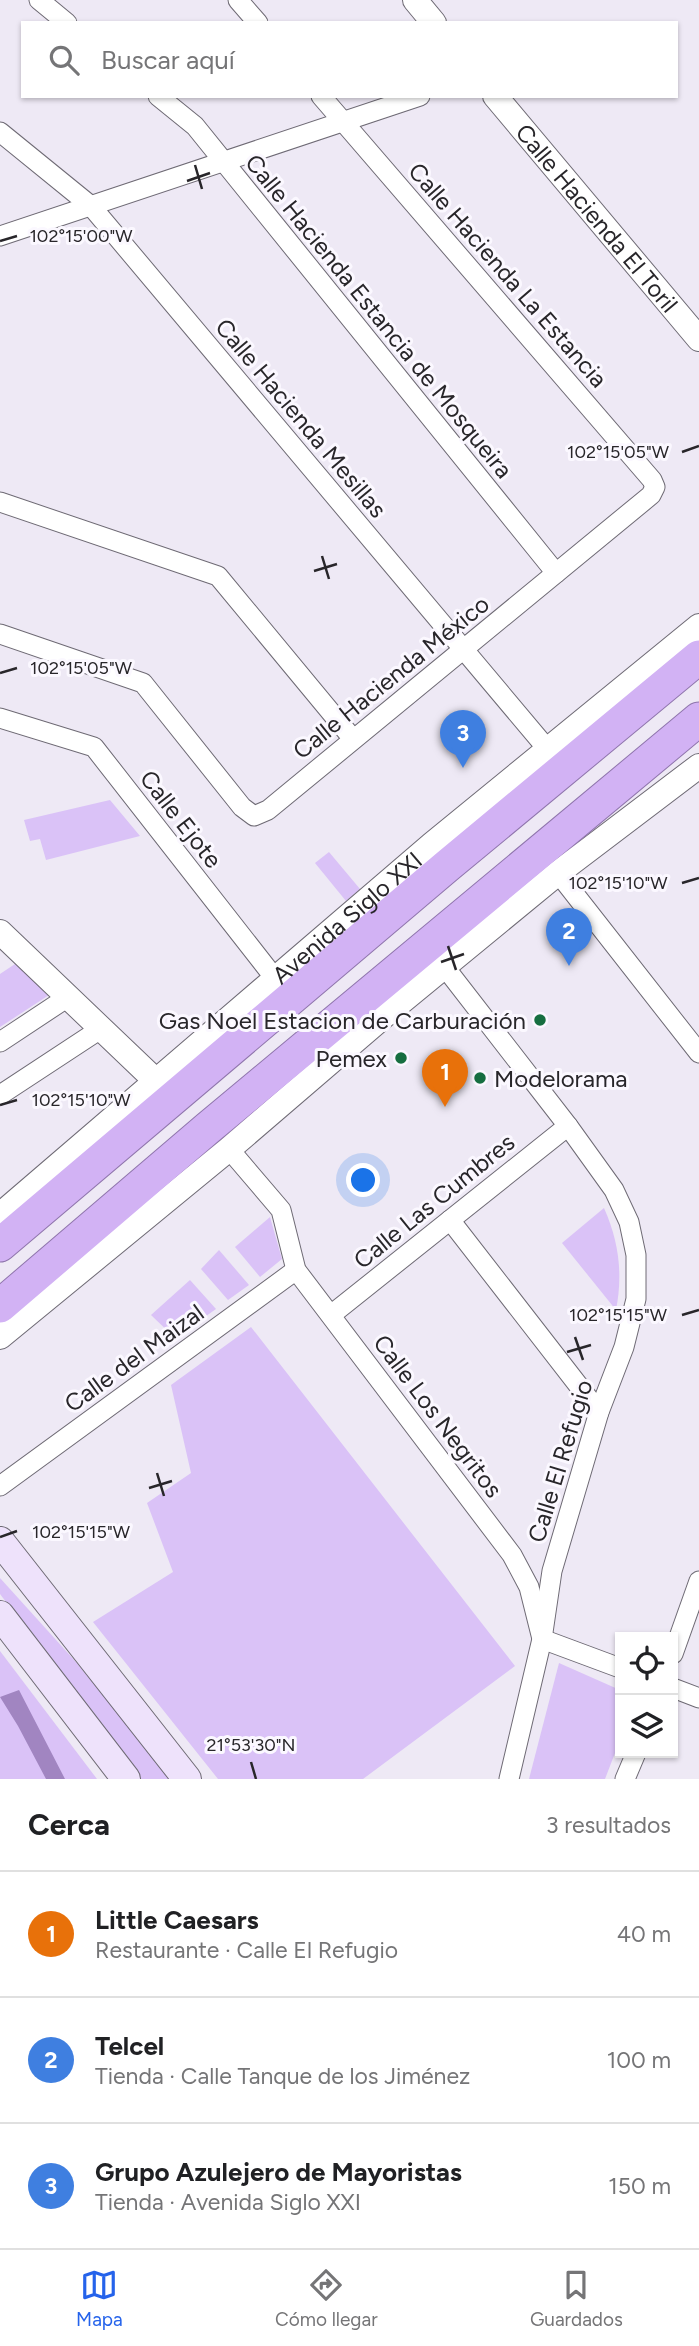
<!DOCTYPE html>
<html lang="es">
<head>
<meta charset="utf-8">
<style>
  body { margin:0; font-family:Figtree,sans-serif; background:#f2f2f2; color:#202124 }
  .controls { position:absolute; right:21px; bottom:21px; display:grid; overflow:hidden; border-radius:0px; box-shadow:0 2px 5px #0004 }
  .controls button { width:63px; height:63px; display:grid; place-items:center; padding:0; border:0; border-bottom:2px solid #e0e0e0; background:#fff; color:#202124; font:35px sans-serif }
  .you { position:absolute; left:364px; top:1181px; width:24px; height:24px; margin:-18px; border:5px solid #fff; border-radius:50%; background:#1a73e8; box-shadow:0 0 0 10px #1a73e833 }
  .badge { display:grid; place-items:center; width:46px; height:46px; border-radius:50%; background:#2563eb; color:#fff; font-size:23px; font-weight:700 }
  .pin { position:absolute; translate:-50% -58px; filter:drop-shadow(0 2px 4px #0008) }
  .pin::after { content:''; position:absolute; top:37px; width:24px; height:21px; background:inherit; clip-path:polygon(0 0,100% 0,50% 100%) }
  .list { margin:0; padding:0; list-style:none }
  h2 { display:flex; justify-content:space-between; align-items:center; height:91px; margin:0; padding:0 28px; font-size:30px }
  h2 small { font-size:23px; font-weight:400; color:#757577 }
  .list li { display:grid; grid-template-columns:46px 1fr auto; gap:21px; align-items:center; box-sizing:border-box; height:126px; padding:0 28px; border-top:2px solid #e0e0e0 }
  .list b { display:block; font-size:26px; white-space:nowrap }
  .list p { margin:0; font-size:23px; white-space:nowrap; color:#757577 }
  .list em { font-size:23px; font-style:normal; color:#757577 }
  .icon { flex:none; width:38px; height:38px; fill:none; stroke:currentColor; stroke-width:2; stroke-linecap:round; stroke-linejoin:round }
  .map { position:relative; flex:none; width:699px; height:1779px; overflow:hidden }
  .search { position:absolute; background:#fff; box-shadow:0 2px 5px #0004; left:21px; right:21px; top:21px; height:77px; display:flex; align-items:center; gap:18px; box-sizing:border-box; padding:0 24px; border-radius:0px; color:#757577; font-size:26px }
  .sheet { height:469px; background:#fff }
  nav { display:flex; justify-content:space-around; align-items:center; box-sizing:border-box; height:98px; border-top:2px solid #e0e0e0; background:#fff; font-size:19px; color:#757577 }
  nav a { display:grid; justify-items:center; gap:4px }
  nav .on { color:#2563eb }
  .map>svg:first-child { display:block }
</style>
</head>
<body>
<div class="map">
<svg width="699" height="1779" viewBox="0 0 699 1779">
  <rect width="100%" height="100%" fill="#eee9f5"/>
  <g fill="#dac2f7">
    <path d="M 110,800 L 140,836 L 46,860 L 40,839 L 30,841 L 24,820 Z"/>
    <path d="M 329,852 L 360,889 L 346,901 L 315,863 Z"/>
    <path d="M 15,964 L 49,995 L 0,1027 L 0,974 Z"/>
    <path d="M 604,1208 C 619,1242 623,1274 616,1310 L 562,1243 Z"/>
    <path d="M 270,1217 L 282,1259 L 260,1277 L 235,1247 Z"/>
    <path d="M 219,1250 L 249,1285 L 228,1300 L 201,1269 Z"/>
    <path d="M 190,1280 L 216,1309 L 175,1338 L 151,1315 Z"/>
    <path d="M 251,1327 L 515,1666 L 363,1779 L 218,1779 L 93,1622 L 173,1572 L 147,1503 L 191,1473 L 171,1385 Z"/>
    <path d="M 0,1578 L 76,1662 L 171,1779 L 140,1779 L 0,1594 Z"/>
    <path d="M 0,1651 L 97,1779 L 0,1779 Z"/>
    <path d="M 559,1663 L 620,1690 L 620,1740 L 605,1779 L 529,1779 Z"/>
  </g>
  <path fill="#a185c1" d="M 19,1690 L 65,1779 L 46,1779 L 18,1726 L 0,1697 Z"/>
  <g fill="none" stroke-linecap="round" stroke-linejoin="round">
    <defs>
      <g id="minor">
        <path d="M 39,0 L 67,23"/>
        <path d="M 238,0 L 258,23"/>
        <path d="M 158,96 L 195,126 L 556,573"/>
        <path d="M 0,132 L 91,206 L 549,751"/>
        <path d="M 0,236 L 420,96"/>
        <path d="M 0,502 L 218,576 L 353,739"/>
        <path d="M 0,634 L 143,683 L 242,807 L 254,816 L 268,810 L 651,495 L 655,487 L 652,480 L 321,96"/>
        <path d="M 0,718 L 94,747 L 284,990"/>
        <path d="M 558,873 L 699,1053"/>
        <path d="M 444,966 L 568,1126 L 614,1190 L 629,1222 L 636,1255 L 636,1299 L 624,1347 L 599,1412 L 552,1571 L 542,1639 L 509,1779"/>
        <path d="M 0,1042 L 68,997"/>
        <path d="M 0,1095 L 102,1028"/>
        <path d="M 229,1149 L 281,1210 L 296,1270 L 512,1555 L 529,1587 L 542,1639 L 620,1668"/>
        <path d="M 450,1220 L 599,1412"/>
        <path d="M 331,1315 L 568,1126"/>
        <path d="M 0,1486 L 296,1270"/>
        <path d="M 673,1654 L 699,1581"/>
        <path d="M 673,1688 L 699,1698"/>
        <path d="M 625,1779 L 636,1753"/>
      </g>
      <g id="tertiary">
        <path d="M 415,0 L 434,23"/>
        <path id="s1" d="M 495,96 L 699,339"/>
        <path d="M 0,932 L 156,1081"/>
        <path id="s2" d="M 0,1215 L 431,845 L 699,626"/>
        <path d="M 0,1337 L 229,1149 L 384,1016 L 558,873 L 699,766"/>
      </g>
      <g id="secondary">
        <path d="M 0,1541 L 187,1779"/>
        <path d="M 0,1615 L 126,1779"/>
      </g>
      <g id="trunk">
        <path d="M 0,1245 L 447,866 L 699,657"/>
        <path d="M 0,1306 L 208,1128 L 699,719"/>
      </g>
    </defs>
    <use href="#minor" stroke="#6e6a74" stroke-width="21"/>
    <use href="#tertiary" stroke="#6e6a74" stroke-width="26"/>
    <use href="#secondary" stroke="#6e6a74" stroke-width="30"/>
    <use href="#trunk" stroke="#8f75ac" stroke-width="35"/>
    <use href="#minor" stroke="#fff" stroke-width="19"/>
    <use href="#tertiary" stroke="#fff" stroke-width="24"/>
    <use href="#secondary" stroke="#eee2fb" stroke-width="28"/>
    <use href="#trunk" stroke="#d2b2f4" stroke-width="33"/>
  </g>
  <path fill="none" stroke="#28262a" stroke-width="2.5" d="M 195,165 L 202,189M 187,181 L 210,173M 0,241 L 17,236M 682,452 L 699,446M 322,556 L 329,579M 314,571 L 337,564M 0,673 L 17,668M 682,883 L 699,878M 448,946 L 456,970M 441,962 L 464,954M 0,1105 L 17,1100M 682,1315 L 699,1310M 575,1337 L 583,1360M 567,1352 L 591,1345M 157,1473 L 164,1496M 149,1488 L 172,1481M 0,1537 L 17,1531M 251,1762 L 256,1779"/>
  <g fill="#166e40" stroke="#fbf8ff" stroke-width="2.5">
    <circle cx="540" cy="1020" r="7"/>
    <circle cx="401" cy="1058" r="7"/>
    <circle cx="480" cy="1078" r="7"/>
  </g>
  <g text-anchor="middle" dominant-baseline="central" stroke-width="6" stroke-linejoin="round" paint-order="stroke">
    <g font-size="24" fill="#28262a" stroke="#fbf8ff">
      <text stroke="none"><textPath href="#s1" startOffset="159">Calle Hacienda El Toril</textPath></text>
      <text transform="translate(508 275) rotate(49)">Calle Hacienda La Estancia</text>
      <text transform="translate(379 316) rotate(51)">Calle Hacienda Estancia de Mosqueira</text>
      <text transform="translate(301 418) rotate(50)">Calle Hacienda Mesillas</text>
      <text transform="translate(391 677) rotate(-39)">Calle Hacienda México</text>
      <text transform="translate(181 819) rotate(52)">Calle Ejote</text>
      <text stroke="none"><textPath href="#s2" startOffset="457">Avenida Siglo XXI</textPath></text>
      <text transform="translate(434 1201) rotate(-39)">Calle Las Cumbres</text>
      <text transform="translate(134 1358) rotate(-36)">Calle del Maizal</text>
      <text transform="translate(438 1416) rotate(53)">Calle Los Negritos</text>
      <text transform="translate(560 1461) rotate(-73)">Calle El Refugio</text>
    </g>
    <g font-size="24" fill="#28262a" stroke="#fbf8ff" text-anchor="end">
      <text x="526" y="1020">Gas Noel Estacion de Carburación</text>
      <text x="387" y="1058">Pemex</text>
      <text x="494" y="1078" text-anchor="start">Modelorama</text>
    </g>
  </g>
  <g font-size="18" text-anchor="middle" fill="#28262a" stroke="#fbf8ff" stroke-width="6" stroke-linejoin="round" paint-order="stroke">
    <text x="81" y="242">102°15'00"W</text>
    <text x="618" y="458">102°15'05"W</text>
    <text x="81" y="674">102°15'05"W</text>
    <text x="618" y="889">102°15'10"W</text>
    <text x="81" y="1106">102°15'10"W</text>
    <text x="618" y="1321">102°15'15"W</text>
    <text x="81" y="1538">102°15'15"W</text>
    <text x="251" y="1751">21°53'30"N</text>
  </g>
</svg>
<div class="controls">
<button><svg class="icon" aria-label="locate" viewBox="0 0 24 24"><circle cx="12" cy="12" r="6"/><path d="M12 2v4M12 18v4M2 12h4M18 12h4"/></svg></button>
<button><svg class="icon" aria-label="layers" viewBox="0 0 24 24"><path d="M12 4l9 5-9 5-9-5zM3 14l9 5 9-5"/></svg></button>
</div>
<div class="you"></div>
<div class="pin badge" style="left:445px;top:1107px;background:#e8710a">1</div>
<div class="pin badge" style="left:569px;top:966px;background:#3f7fe0">2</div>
<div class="pin badge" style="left:463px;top:768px;background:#3f7fe0">3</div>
<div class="search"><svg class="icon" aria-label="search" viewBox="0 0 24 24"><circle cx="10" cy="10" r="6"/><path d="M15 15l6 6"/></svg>Buscar aquí</div>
</div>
<section class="sheet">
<h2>Cerca<small>3 resultados</small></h2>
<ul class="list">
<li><span class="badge" style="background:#e8710a">1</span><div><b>Little Caesars</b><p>Restaurante · Calle El Refugio</p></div><em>40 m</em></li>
<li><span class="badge" style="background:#3f7fe0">2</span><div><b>Telcel</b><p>Tienda · Calle Tanque de los Jiménez</p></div><em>100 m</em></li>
<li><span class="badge" style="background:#3f7fe0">3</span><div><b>Grupo Azulejero de Mayoristas</b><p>Tienda · Avenida Siglo XXI</p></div><em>150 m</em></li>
</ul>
</section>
<nav>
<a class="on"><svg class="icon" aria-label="map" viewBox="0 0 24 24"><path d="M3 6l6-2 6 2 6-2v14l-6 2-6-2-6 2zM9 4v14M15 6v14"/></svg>Mapa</a>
<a><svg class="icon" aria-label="directions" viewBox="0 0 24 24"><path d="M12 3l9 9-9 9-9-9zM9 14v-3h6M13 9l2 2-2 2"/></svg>Cómo llegar</a>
<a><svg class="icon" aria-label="saved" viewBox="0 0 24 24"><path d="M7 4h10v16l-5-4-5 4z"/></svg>Guardados</a>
</nav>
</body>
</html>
